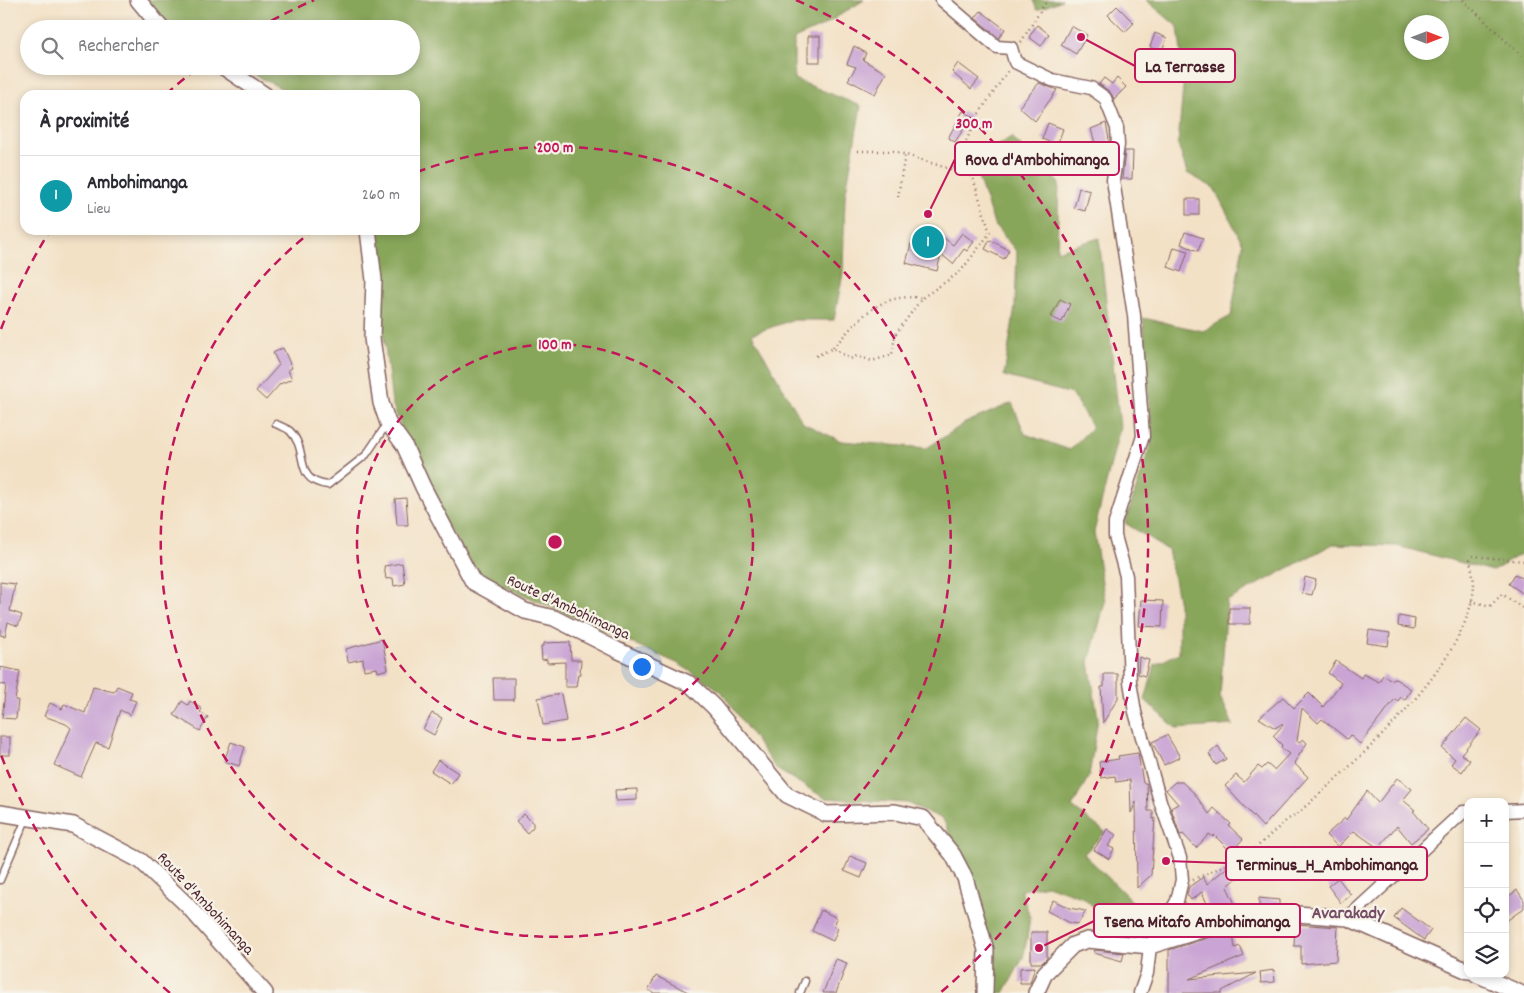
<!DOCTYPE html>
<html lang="fr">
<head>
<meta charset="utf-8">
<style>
  body { margin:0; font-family:Dekko,sans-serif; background:#f7f7f7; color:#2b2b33 }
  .controls { position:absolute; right:15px; bottom:15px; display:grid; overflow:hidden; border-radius:10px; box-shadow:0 2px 8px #0003 }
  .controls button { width:45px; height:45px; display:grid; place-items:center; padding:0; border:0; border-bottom:1px solid #e1e1e2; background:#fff; color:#2b2b33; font:25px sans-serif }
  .compass { position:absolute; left:1404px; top:15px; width:45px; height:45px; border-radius:50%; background:#fff; box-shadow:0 2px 8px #0003; rotate:90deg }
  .you { position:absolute; left:641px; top:666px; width:18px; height:18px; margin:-12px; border:4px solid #fff; border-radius:50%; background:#1a73e8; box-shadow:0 0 0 8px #1a73e833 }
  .badge { display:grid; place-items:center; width:32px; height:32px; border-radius:50%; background:#1f6fb2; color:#fff; font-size:16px; font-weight:700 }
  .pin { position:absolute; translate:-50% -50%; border:2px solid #fff; box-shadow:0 1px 5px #0006 }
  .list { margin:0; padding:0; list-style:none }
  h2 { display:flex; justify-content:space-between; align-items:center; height:65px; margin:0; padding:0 20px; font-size:21px }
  h2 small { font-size:16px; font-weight:400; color:#7c7c81 }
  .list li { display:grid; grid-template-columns:32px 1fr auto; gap:15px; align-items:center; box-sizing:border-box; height:80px; padding:0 20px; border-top:1px solid #e1e1e2 }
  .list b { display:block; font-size:19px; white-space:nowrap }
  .list p { margin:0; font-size:16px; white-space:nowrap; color:#7c7c81 }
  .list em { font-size:16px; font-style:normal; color:#7c7c81 }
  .icon { flex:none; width:28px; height:28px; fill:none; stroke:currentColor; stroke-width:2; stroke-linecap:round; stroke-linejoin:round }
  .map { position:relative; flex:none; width:1524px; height:993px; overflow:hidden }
  .search { position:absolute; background:#fff; box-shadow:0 2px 8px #0003; left:20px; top:20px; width:400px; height:55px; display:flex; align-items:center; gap:12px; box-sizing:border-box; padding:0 18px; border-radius:28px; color:#7c7c81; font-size:19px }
  .panel { position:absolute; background:#fff; box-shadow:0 2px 8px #0003; left:20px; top:90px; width:400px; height:145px; border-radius:15px }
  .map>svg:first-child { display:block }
</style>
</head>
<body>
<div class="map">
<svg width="1524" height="993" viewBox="0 0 1524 993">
  <rect width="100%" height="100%" fill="#f7f3e8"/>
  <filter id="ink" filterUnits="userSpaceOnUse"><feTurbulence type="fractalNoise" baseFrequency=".02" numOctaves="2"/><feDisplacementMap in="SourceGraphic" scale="10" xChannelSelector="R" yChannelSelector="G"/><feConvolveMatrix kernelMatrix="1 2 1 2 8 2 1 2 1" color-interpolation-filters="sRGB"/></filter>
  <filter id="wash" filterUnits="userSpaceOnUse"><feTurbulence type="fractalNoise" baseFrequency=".0096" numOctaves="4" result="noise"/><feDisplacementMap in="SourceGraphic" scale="20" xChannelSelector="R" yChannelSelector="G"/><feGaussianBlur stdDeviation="1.12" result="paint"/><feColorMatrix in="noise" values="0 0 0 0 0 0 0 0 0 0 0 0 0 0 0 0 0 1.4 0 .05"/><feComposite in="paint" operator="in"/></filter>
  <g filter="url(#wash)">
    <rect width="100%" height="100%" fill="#f3e1c6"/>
    <g fill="#88a65a" stroke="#696242" fill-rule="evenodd">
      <path d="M 144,0 L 864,0 L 821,27 L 794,39 L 794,79 L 861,106 L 845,197 L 843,273 L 834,320 L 792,320 L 752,334 L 803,423 L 841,441 L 927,448 L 965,423 L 1012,403 L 1025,434 L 1070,450 L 1092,427 L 1072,394 L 1004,376 L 1015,307 L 1017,252 L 994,224 L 973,162 L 1011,137 L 1059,182 L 1057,251 L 1099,238 L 1120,427 L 1094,532 L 1105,602 L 1089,662 L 1098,718 L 1089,776 L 1072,807 L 1105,832 L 1084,854 L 1134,903 L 1107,919 L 1084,898 L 1047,885 L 1021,890 L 1030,917 L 1027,939 L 1023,958 L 1004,993 L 988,993 L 967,872 L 943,819 L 907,803 L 825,798 L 776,769 L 721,691 L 679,664 L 479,575 L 430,499 L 392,403 L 383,329 L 378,230 L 415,230 L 415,95 L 295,95 L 237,66 L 411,66 L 411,29 L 170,29 Z"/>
      <path d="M 1033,0 L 1062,0 L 1037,10 Z"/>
      <path d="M 1146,0 L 1524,0 L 1524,552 L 1493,571 L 1397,546 L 1333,544 L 1227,601 L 1220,696 L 1233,725 L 1177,729 L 1145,700 L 1155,665 L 1179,653 L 1179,604 L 1168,550 L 1125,523 L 1152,441 L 1143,318 L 1203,331 L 1231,316 L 1243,244 L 1214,188 L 1187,173 L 1178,144 L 1184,77 L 1178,27 ZM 1442,22 L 1442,52 L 1412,52 L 1412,22 Z"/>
    </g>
    <g id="blocks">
      <g fill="#c9a4d4">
        <path d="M 1117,6 L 1134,23 L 1125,32 L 1108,15 Z"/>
        <path d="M 981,11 L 1005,29 L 999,38 L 975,18 Z"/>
        <path d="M 1037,25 L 1049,34 L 1041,46 L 1029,37 Z"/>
        <path d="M 1071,26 L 1087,35 L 1076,54 L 1061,45 Z"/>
        <path d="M 1155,33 L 1167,38 L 1161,52 L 1150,47 Z"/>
        <rect x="808" y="36" width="12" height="26"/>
        <path d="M 854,46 L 866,53 L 863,60 L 886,73 L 875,94 L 848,80 L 856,67 L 847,64 Z"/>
        <path d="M 958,63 L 979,79 L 971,89 L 952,72 Z"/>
        <path d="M 1104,78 L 1112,84 L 1117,78 L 1126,87 L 1114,99 L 1110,92 L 1099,84 Z"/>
        <path d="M 1039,83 L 1057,90 L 1035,121 L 1019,107 Z"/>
        <path d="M 963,111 L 972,116 L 955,142 L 948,138 Z"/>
        <path d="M 1048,123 L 1063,129 L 1057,145 L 1042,139 Z"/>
        <path d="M 1106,123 L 1110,145 L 1108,158 L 1100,161 L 1091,129 Z"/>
        <path d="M 1125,151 L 1133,151 L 1132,179 L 1122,179 Z"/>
        <path d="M 1079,188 L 1090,191 L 1085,211 L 1074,208 Z"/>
        <rect x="1186" y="199" width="13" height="16"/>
        <path d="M 921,231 L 939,245 L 944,238 L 953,245 L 962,233 L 974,242 L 967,251 L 964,249 L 953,264 L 941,254 L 937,271 L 906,263 L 911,244 Z"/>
        <path d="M 1185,232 L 1203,238 L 1198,251 L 1181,244 Z"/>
        <path d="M 990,240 L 1009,250 L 1004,259 L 985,249 Z"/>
        <path d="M 1174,247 L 1188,251 L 1181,272 L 1168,267 Z"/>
        <path d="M 1060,299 L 1070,304 L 1062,322 L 1051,317 Z"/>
        <path d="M 283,348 L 292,368 L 288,370 L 292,379 L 280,384 L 266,400 L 256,391 L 279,365 L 273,353 Z"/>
        <path d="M 406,498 L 408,525 L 397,525 L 395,499 Z"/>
        <path d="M 402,563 L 405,584 L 394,586 L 393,578 L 386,579 L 384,566 Z"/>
        <path d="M 1515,574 L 1524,579 L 1524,594 L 1509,584 Z"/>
        <path d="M 1305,577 L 1316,580 L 1312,595 L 1302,593 Z"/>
        <path d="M 0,582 L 15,584 L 10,611 L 22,615 L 18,626 L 8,622 L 5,636 L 0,635 Z"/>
        <path d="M 1141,600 L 1163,601 L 1162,627 L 1139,626 Z"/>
        <rect x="1229" y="608" width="21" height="16"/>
        <path d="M 1399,616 L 1415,619 L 1414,629 L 1398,626 Z"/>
        <path d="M 1369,630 L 1390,633 L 1388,646 L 1367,643 Z"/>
        <path d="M 382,639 L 388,669 L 378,672 L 377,668 L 364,670 L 363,659 L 348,662 L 346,649 Z"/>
        <path d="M 570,642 L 571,660 L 581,660 L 580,674 L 578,674 L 576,687 L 565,687 L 565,662 L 547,663 L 547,659 L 542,660 L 541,646 L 544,646 L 544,643 Z"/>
        <path d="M 1139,657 L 1149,660 L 1145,676 L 1138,674 Z"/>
        <path d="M 1336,661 L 1361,678 L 1363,674 L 1379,682 L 1383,675 L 1392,680 L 1394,678 L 1411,689 L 1405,700 L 1401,697 L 1398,701 L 1395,699 L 1360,744 L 1350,735 L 1347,739 L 1322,719 L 1318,723 L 1302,708 L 1297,741 L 1299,742 L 1303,739 L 1307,743 L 1294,763 L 1308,777 L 1263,827 L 1225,786 L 1236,775 L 1244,782 L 1258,766 L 1262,769 L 1267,764 L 1274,770 L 1289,754 L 1281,748 L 1282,745 L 1273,736 L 1283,725 L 1282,724 L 1275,728 L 1259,718 L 1283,697 L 1294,708 L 1309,693 L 1323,707 L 1341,683 L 1328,673 Z"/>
        <path d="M 0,667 L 20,671 L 15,700 L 18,700 L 16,719 L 2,718 L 6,685 L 0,684 Z"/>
        <path d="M 1104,674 L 1118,674 L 1118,698 L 1103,723 L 1101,687 L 1104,687 Z"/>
        <path d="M 493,678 L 514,678 L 514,700 L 494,700 Z"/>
        <path d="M 117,686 L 132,692 L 129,699 L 136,701 L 130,715 L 120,710 L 108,747 L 96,743 L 81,777 L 54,765 L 71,728 L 66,724 L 44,716 L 50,703 L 62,709 L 64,704 L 85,713 L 93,687 L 114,692 Z"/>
        <path d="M 561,694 L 566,721 L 543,725 L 538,698 Z"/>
        <path d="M 182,701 L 188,705 L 190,701 L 202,709 L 200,712 L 208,717 L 200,731 L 174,715 Z"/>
        <path d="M 432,713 L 442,718 L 434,735 L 423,729 Z"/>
        <path d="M 1466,718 L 1481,730 L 1461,754 L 1470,760 L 1462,772 L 1451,764 L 1455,759 L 1442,748 Z"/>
        <path d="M 1167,735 L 1180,757 L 1164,765 L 1152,742 Z"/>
        <rect x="0" y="737" width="10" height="18"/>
        <path d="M 231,742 L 245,747 L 239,766 L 224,761 Z"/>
        <path d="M 1218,746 L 1226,759 L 1216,765 L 1209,754 Z"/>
        <path d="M 1138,753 L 1143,783 L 1146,783 L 1147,786 L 1148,811 L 1153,811 L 1153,819 L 1155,818 L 1151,875 L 1137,888 L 1136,802 L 1131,813 L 1130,780 L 1116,782 L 1115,776 L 1101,778 L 1099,762 L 1119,759 L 1118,756 Z"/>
        <path d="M 438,760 L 458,773 L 451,784 L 431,771 Z"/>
        <path d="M 1397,778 L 1412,789 L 1403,800 L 1415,810 L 1413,811 L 1428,829 L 1411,843 L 1397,826 L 1378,848 L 1354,831 L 1338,847 L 1326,835 L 1345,818 L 1346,820 L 1367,791 L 1378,803 Z"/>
        <path d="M 1175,782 L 1182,782 L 1194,793 L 1209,814 L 1214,808 L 1231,824 L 1229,826 L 1243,839 L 1231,852 L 1214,835 L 1213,837 L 1209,834 L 1196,848 L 1183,834 L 1180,835 L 1171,808 L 1178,804 L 1166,790 Z"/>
        <path d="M 637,789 L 637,800 L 616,801 L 615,790 Z"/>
        <path d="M 524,814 L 533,823 L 533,827 L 527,833 L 516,821 Z"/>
        <path d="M 1107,829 L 1116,835 L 1108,846 L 1114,849 L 1109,859 L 1094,850 Z"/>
        <path d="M 850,856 L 867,863 L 861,878 L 844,871 Z"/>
        <path d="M 1230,865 L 1239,876 L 1227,887 L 1238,910 L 1242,907 L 1246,915 L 1213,918 L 1202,892 L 1191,900 L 1187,894 L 1189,887 L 1203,877 L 1207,884 Z"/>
        <path d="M 1338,878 L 1351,895 L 1341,903 L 1328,886 Z"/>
        <path d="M 1517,890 L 1524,900 L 1524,908 L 1505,922 L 1505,899 Z"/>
        <path d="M 1259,898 L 1279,900 L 1279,908 L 1259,913 Z"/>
        <path d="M 1053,900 L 1069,908 L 1086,911 L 1078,924 L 1070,923 L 1047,911 Z"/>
        <path d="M 1401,908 L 1431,930 L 1424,940 L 1394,918 Z"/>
        <path d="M 821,910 L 837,918 L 834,926 L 838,928 L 833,941 L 812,931 Z"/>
        <path d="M 1295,924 L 1338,927 L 1336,961 L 1301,964 L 1301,946 L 1294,946 Z"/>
        <path d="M 1031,932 L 1047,932 L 1047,958 L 1042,963 L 1031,963 Z"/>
        <path d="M 1233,935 L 1235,948 L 1240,946 L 1244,956 L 1189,979 L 1256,973 L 1222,991 L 1222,993 L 1169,993 L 1169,950 L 1210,937 Z"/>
        <path d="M 1095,950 L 1124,953 L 1122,961 L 1094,953 Z"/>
        <path d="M 836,959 L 847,963 L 836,993 L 823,993 Z"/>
        <path d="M 1035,967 L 1030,983 L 1020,983 L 1020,968 Z"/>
        <path d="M 1274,970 L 1275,982 L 1261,983 L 1260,972 Z"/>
        <path d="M 656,976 L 690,993 L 654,993 L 648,990 Z"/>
      </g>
    </g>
  </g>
  <g filter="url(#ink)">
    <use href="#blocks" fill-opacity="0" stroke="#856361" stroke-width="1"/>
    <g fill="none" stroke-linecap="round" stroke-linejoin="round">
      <defs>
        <g id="service">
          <path d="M 276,424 C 280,426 287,428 290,431 C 310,451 292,481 328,485 L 366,455 L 387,424"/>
          <path d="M 0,880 L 27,817"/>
          <path d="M 800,993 L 805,981"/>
        </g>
        <g id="minor">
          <path d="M 942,0 L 997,47 L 1011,48 L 1015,62 L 1052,80 L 1091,88 L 1105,98 L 1117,128 L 1118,145 L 1113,180 L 1134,315 L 1143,436 L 1115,523 L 1115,536 L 1126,576 L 1130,682 L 1135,712 L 1160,801 L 1180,858 L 1182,880 L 1177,901 L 1150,946 L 1147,973 L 1140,993"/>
          <path d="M 1505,811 L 1524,810"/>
          <path d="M 1348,918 L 1463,812 L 1468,812"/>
        </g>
        <g id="tertiary">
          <path d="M 138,0 L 162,29"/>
          <path d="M 222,66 L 265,95"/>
          <path d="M 368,230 L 374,280 L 372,338 L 381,403 L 388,423 L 404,445 L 423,487 L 473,582 L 525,611 L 554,618 L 617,650 L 690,684 L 714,707 L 787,795 L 826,814 L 895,812 L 923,818 L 953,855 L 965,878 L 986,950 L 985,993"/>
          <path d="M 0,813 L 73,825 L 141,861 L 187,905 L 265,993"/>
          <path d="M 1476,974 L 1520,993"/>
          <path d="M 1036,993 L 1045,973 L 1073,945 L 1087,940 L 1150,946 L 1208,928 L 1245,925 L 1297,914 L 1348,918 L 1468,971"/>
        </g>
      </defs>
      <use href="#service" stroke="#856361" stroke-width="9"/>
      <use href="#minor" stroke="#856361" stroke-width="15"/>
      <use href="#tertiary" stroke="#856361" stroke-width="18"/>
      <g stroke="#856361" stroke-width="2.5" stroke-dasharray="1 4" stroke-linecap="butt">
        <path d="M 1463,0 L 1524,58"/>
        <path d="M 1021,42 L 1047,0"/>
        <path d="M 858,151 L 894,151 L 953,170 L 978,115 L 1008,71"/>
        <path d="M 898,197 L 905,154"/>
        <path d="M 833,348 C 859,319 879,292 922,298"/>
        <path d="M 816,356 L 833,348 L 850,359 L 857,356 L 872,361 L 892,355 L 895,335 L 922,298 L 960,272 L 990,233 L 973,178 L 953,170"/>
        <path d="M 1471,601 L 1490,606 L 1502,594 L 1524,609"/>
        <path d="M 1193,880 L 1249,854 L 1287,820 L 1298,813 C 1355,762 1468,666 1474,586 C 1474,577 1471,567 1470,559 L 1473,556 L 1524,561"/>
      </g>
      <use href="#service" stroke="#fff" stroke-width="6"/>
      <use href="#minor" stroke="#fff" stroke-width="12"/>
      <use href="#tertiary" stroke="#fff" stroke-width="15"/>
    </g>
  </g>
  <g fill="none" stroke="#c2185b" stroke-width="2.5" stroke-dasharray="9 6">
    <circle cx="555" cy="542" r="198"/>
    <path d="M417 172A395 395 0 1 1 312 231"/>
    <path d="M170 993A593 593 0 0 1 1 755M1 329A593 593 0 0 1 49 232M166 94A593 593 0 0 1 198 68M258 28A593 593 0 0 1 314 0M796 0A593 593 0 0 1 940 993"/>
  </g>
  <g text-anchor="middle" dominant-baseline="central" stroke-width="4.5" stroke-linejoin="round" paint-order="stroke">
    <g font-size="16" fill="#4a1f2b" stroke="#f7f3e8">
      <text transform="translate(568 608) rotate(25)">Route d'Ambohimanga</text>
      <text transform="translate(205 904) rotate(47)">Route d'Ambohimanga</text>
    </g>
    <g font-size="18" font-weight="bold" fill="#764e66" stroke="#f7f3e8">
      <text x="1348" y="914">Avarakady</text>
    </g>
  </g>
  <circle cx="555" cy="542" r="8" fill="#c2185b" stroke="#f7f3e8" stroke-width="2.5"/>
  <g font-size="15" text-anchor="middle" font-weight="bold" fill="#c2185b" stroke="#f7f3e8" stroke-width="4.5" stroke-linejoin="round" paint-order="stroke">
    <text x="974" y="128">300 m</text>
    <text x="555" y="152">200 m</text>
    <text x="555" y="349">100 m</text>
  </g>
  <path fill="none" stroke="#c2185b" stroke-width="2" d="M1081 37L1135 66M928 214L955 159M1166 861L1226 863M1039 948L1094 921"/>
  <g fill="#c2185b" stroke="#f7f3e8" stroke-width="2">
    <circle cx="1081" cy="37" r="5"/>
    <circle cx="928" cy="214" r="5"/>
    <circle cx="1166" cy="861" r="5"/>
    <circle cx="1039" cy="948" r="5"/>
  </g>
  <g fill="#f7f3e8" stroke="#c2185b" stroke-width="2">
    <rect x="1135" y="49" width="100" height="33" rx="5"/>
    <rect x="955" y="142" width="164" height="33" rx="5"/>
    <rect x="1226" y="847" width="201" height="33" rx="5"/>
    <rect x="1094" y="904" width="206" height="33" rx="5"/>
  </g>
  <g font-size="18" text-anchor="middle" font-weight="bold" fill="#4a1f2b">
    <text x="1185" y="72">La Terrasse</text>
    <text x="1037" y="165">Rova d'Ambohimanga</text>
    <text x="1327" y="870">Terminus_H_Ambohimanga</text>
    <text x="1197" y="927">Tsena Mitafo Ambohimanga</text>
  </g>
</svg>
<div class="controls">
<button>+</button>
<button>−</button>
<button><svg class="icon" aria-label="locate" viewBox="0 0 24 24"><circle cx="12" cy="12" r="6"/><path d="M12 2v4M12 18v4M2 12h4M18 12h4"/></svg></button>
<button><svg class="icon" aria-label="layers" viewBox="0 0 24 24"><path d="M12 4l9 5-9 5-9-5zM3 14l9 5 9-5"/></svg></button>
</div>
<svg class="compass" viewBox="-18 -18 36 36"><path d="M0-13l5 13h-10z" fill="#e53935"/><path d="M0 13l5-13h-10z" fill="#7c7c81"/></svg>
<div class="you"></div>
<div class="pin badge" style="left:928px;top:242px;background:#0f9aa8">1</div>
<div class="search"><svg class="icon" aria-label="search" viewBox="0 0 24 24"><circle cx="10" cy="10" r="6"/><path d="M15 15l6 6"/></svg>Rechercher</div>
<section class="panel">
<h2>À proximité<small></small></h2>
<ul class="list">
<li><span class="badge" style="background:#0f9aa8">1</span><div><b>Ambohimanga</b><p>Lieu</p></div><em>260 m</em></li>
</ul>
</section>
</div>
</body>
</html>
